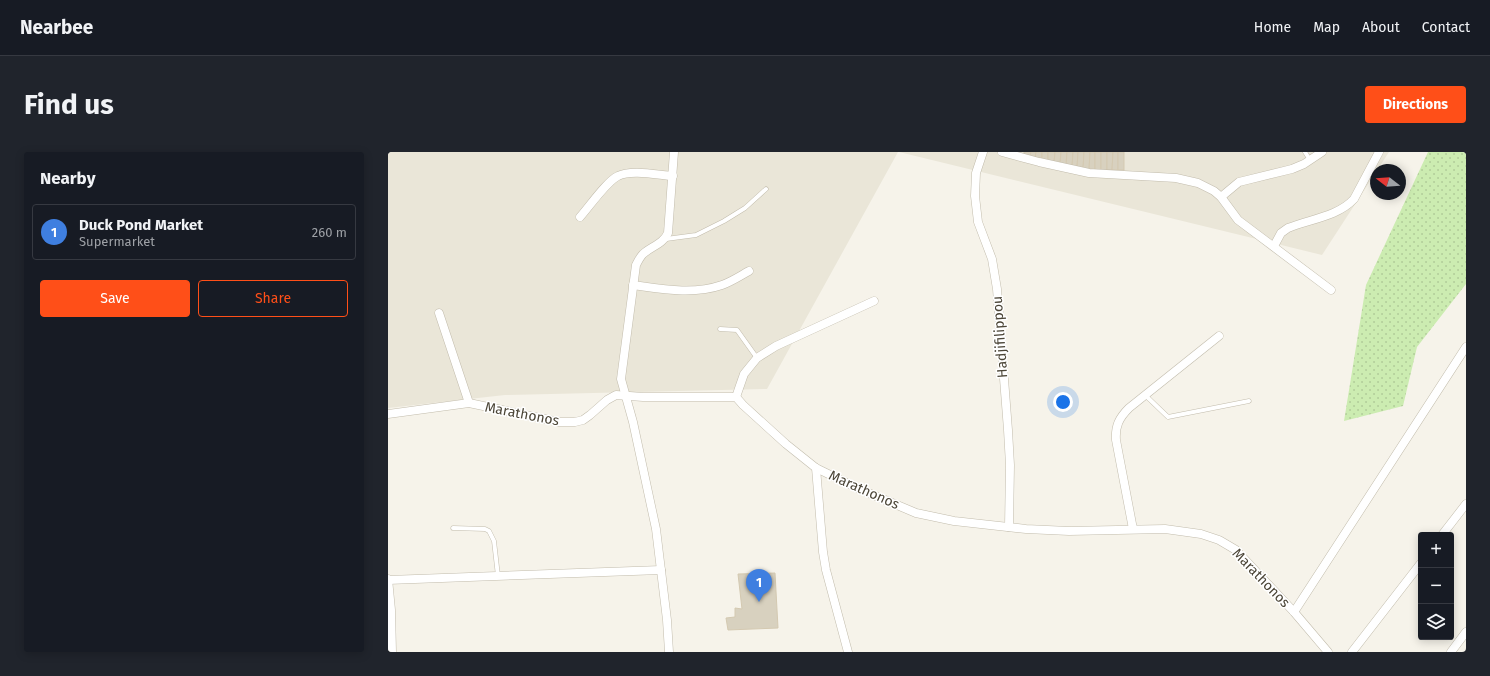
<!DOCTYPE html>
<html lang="en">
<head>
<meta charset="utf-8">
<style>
  body { margin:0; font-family:"Fira Sans",sans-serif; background:#20242c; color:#f1f3f6 }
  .controls { position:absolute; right:12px; bottom:12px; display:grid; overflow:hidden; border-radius:4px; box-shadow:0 2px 10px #0003 }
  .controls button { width:36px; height:36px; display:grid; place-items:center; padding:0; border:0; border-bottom:1px solid #363941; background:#171b24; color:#f1f3f6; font:20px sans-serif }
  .compass { position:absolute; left:982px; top:12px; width:36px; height:36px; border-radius:50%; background:#171b24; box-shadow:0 2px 10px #0003; rotate:287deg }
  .you { position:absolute; left:675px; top:250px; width:14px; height:14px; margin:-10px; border:3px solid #fff; border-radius:50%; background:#1a73e8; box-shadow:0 0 0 6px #1a73e833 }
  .badge { display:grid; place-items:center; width:26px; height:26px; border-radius:50%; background:#ff4f18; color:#fff; font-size:13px; font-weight:700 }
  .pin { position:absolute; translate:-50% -33px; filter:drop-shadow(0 1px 2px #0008) }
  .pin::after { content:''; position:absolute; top:21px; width:14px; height:12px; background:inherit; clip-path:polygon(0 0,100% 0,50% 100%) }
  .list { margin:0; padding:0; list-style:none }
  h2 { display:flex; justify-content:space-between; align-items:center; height:52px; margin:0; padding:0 16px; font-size:17px }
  h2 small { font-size:13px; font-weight:400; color:#9ea1a6 }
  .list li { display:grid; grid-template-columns:26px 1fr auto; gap:12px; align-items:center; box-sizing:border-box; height:56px; margin:0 8px 8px; padding:0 8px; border:1px solid #363941; border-radius:4px }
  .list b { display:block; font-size:15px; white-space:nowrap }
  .list p { margin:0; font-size:13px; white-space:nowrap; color:#9ea1a6 }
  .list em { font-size:13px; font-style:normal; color:#9ea1a6 }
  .actions { display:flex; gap:8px; padding:12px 16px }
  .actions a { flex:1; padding:9px 0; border:1px solid #ff4f18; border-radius:4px; text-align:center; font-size:14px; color:#ff4f18 }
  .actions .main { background:#ff4f18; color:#fff }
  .icon { flex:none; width:22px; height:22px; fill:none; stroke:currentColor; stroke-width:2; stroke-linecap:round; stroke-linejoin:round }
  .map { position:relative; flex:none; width:1078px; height:500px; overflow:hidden; border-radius:4px }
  header { display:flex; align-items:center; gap:24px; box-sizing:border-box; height:56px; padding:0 20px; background:#171b24; border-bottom:1px solid #363941 }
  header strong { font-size:19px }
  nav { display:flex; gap:22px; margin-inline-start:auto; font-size:14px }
  .intro { display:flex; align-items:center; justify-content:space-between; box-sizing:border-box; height:96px; padding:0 24px }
  h1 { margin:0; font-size:28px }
  .button { padding:10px 18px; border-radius:4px; background:#ff4f18; color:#fff; font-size:14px; font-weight:700 }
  main { display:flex; gap:24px; padding:0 24px }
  aside { flex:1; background:#171b24; border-radius:4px; box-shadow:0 2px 10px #0003 }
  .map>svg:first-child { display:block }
</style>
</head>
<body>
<header>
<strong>Nearbee</strong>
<nav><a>Home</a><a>Map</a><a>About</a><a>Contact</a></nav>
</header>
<div class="intro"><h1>Find us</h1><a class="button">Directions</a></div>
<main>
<aside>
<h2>Nearby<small></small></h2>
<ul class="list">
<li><span class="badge" style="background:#3f7fe0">1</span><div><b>Duck Pond Market</b><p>Supermarket</p></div><em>260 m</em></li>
</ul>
<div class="actions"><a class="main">Save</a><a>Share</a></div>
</aside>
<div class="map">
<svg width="1078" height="500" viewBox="0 0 1078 500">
  <defs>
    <pattern id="grass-dots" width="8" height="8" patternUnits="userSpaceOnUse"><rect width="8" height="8" fill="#ccecb1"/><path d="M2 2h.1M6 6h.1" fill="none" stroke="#b1cc99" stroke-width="1.8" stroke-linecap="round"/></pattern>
  </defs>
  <rect width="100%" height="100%" fill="#f6f3ea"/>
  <g fill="#eae6d8">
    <path d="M 0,0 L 510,0 L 379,237 L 117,243 L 0,256 Z"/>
    <path d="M 511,0 L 1001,0 L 934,103 Z"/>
  </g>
  <path fill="url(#grass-dots)" d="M 1040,0 L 1078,0 L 1078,132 L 1029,195 L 1015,254 L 956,269 L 978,133 Z"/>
  <g fill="#d8d1bf" stroke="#d4c9b1">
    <path d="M 636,0 L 643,0 L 642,4 L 636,2 Z"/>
    <path d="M 643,0 L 648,0 L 647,6 L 642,4 Z"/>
    <path d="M 648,0 L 654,0 L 654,7 L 647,6 Z"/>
    <path d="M 654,0 L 660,0 L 660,9 L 654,7 Z"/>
    <path d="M 660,0 L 667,0 L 666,11 L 660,9 Z"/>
    <path d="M 667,0 L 673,0 L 672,12 L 666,11 Z"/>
    <path d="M 673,0 L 679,0 L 678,14 L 672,12 Z"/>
    <path d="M 679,0 L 685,0 L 684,15 L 678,14 Z"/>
    <path d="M 685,0 L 690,0 L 689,16 L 684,15 Z"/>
    <path d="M 690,0 L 696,0 L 695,17 L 689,16 Z"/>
    <path d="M 696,0 L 702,0 L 701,18 L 695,17 Z"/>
    <path d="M 702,0 L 707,0 L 707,18 L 701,18 Z"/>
    <path d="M 707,0 L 713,0 L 713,19 L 707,18 Z"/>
    <path d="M 713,0 L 719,0 L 719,18 L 713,19 Z"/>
    <path d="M 719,0 L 725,0 L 724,18 L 719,18 Z"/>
    <path d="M 725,0 L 730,0 L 730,18 L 724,18 Z"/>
    <rect x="730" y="0" width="6" height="18"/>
    <path d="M 387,421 L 390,476 L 340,478 L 338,466 L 347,465 L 347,456 L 354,457 L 350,422 Z"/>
  </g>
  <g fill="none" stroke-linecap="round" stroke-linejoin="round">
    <defs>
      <g id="service">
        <path d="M 917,0 L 922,8"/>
        <path d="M 278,87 L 308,83 L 336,69 L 357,56 L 378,37"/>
        <path d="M 332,177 L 349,178 L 369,206"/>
        <path d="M 757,243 L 780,265 L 861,249"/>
        <path d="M 65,376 L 97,377 L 101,379 L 106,389 L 110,424"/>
      </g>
      <g id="minor">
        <path d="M 595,0 L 588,21 L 587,44 L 590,70 L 604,107 L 609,137 L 620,278 L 622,313 L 621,375"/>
        <path d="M 614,0 L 651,10 L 701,21 L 788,26 L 810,31 L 826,39 L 833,45 L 850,68 L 943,138"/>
        <path d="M 833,45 L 851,30 L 904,17 L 916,12 L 934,0"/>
        <path d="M 192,65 C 201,55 219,29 230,24 C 243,17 270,23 285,24"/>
        <path d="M 886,94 L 893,81 L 900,76 C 922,67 949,65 966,47 L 991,0"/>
        <path d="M 245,133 C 274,137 305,143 334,133 C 343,130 352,124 361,119"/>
        <path d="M 51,161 L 81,251"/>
        <path d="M 348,245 L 356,222 L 369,206 L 388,194 L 486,149"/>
        <path d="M 0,262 L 81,251 L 171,270 L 187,270 L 195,268 L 202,263 L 219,248 L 228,243 L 255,245 L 348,245 L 355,253 L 398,292 L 428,316 L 471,337 L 528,361 L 566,369 L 638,377 L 681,379 L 777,377 L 813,382 L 831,388 L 848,398 L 906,460 L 940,500"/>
        <path d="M 428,316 L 435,400 L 438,418 L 460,500"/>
        <path d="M 745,377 L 728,288 C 727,274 731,266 741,256 L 831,184"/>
        <path d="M 1054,383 L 1078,352"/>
        <path d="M 0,427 L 3,458 L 4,500"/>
        <path d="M 0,428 L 273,418"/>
        <path d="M 906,460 L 1078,195"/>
        <path d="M 281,500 L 279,468 L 268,377 L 245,270 L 233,227 L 248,113 C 250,109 252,105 255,102 C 264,94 275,92 280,81 L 286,0"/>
        <path d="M 964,500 L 1033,411"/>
        <path d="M 1063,500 L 1078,480"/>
      </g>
    </defs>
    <use href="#service" stroke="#c2bcac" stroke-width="5"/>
    <use href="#minor" stroke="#c2bcac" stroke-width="9"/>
    <use href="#service" stroke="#fff" stroke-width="4"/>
    <use href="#minor" stroke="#fff" stroke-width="8"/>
  </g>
  <g text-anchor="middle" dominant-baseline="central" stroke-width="3" stroke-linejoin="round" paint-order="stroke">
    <g font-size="14" fill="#4b4537" stroke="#fff">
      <text transform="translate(612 185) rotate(-94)">Hadjifilippou</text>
      <text transform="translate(134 262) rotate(11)">Marathonos</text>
      <text transform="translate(476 338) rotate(24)">Marathonos</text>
      <text transform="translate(873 426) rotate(46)">Marathonos</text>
    </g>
  </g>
</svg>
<div class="controls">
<button>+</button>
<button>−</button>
<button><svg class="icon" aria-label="layers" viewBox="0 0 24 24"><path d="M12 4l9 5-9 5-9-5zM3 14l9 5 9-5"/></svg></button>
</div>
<svg class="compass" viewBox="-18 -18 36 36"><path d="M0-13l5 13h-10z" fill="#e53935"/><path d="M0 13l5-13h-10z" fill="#9ea1a6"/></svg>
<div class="you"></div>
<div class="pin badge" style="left:371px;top:450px;background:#3f7fe0">1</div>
</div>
</main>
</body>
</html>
